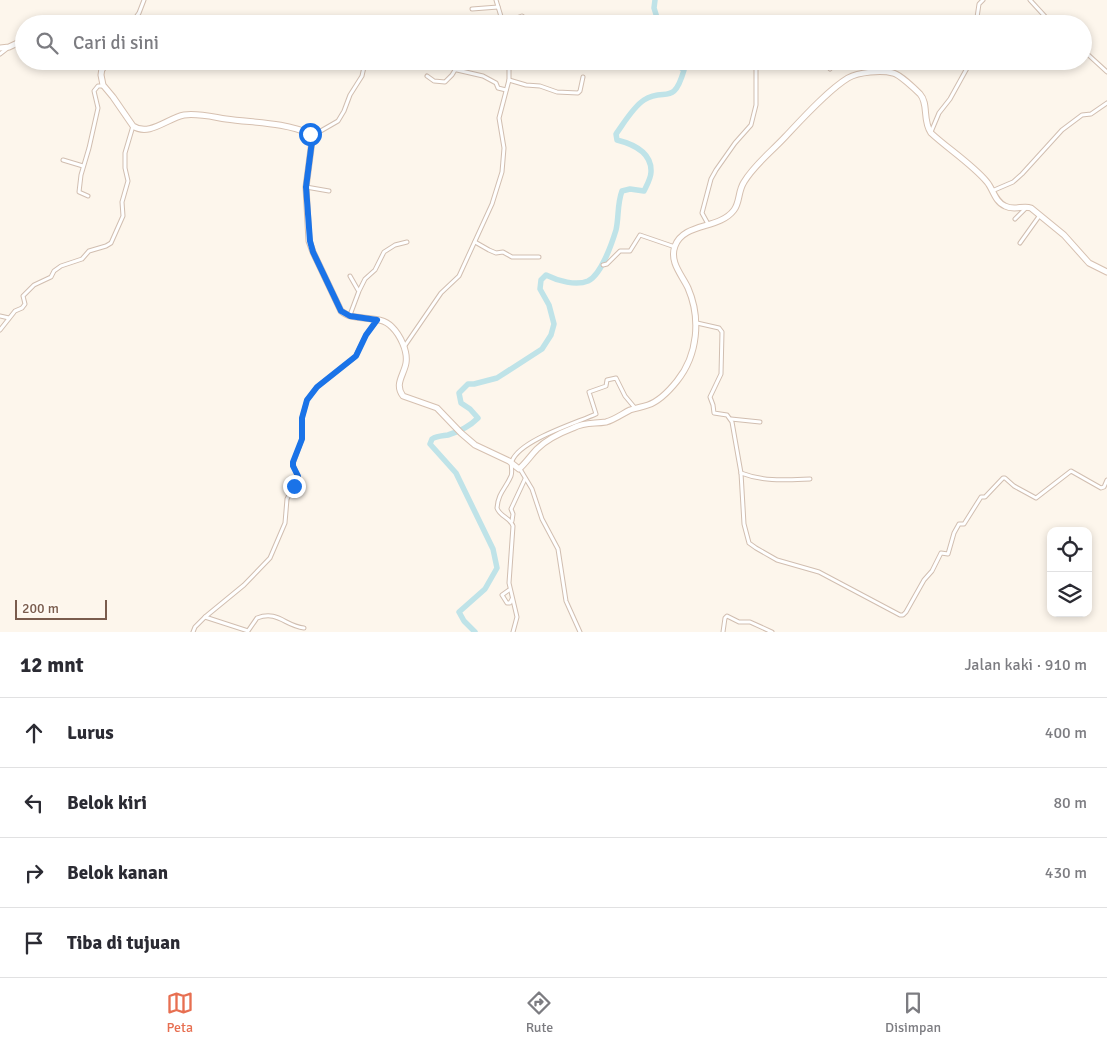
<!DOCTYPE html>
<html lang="id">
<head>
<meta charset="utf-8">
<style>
  body { margin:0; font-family:Signika,sans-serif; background:#f7f7f7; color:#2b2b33 }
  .controls { position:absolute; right:15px; bottom:15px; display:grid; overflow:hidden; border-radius:10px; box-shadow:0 2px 8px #0003 }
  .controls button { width:45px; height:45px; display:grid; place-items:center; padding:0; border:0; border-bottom:1px solid #e1e1e2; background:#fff; color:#2b2b33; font:25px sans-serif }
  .scale { position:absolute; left:15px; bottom:12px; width:92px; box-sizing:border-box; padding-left:5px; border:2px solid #7a5c4d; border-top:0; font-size:14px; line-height:18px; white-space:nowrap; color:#7a5c4d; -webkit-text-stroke:4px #fffaf3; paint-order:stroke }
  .stop { position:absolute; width:15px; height:15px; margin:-11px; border:4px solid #1a73e8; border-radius:50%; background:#fff }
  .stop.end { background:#1a73e8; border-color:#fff; box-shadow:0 1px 5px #0008 }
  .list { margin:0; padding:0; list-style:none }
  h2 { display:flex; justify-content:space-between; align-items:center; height:65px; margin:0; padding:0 20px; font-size:21px }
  h2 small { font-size:16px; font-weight:400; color:#7c7c81 }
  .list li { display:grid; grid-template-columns:32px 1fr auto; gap:15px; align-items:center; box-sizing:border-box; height:70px; padding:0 20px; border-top:1px solid #e1e1e2 }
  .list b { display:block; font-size:19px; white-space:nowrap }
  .list em { font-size:16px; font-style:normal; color:#7c7c81 }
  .icon { flex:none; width:28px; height:28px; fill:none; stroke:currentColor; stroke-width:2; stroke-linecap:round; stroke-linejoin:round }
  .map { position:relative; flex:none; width:1107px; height:632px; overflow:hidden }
  .search { position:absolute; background:#fff; box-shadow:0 2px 8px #0003; left:15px; right:15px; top:15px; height:55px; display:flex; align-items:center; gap:12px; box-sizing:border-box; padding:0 18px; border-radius:28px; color:#7c7c81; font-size:19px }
  .sheet { height:345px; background:#fff }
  nav { display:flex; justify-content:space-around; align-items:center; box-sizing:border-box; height:70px; border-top:1px solid #e1e1e2; background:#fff; font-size:14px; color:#7c7c81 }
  nav a { display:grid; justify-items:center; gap:2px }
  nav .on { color:#e76f51 }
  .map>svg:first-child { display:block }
</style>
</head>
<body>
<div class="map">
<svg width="1107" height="632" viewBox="0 0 1107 632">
  <rect width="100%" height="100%" fill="#fdf6ec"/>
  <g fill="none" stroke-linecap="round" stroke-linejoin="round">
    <g stroke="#bfe3e8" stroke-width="5.5">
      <path d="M 655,0 L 654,8 L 659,24"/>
      <path d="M 475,632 L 464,621 L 459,612 L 485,589 L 497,568 L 493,549 L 456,473 L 430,444 L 432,439 C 437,436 442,436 448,435 C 458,432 470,426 478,418 L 470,409 L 461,403 L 459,393 L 468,384 L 474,384 L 497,378 L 542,349 L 551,335 L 554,324 L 549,305 L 540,289 L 541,280 L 546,275 C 558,281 576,286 588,281 C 601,275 612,243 616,230 C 619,217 617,204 622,191 L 630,189 L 644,191 C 647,185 651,178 651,172 C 652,152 633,144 617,140 L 616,134 C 624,123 633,107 644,100 C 665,86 673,108 684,70 L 672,61"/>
    </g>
    <defs>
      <g id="minor">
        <path d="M 496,0 L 503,23"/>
        <path d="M 1030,0 L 1052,24"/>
        <path d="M 472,9 L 498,7"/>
        <path d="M 503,23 L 522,16 L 530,22"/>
        <path d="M 131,24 L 139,13 L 144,0"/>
        <path d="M 772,24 L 777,24"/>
        <path d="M 976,24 L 979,4 L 983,0"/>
        <path d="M 1083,50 L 1107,72"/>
        <path d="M 0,54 L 9,47"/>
        <path d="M 830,69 L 836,61"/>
        <path d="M 103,70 L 108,61"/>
        <path d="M 427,76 L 434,81 L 445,82 L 452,75 L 455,70 L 457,70 L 483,76 L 496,83 L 498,88 L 506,90"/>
        <path d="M 509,80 L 526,85 L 540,86 L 557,92 L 578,93 L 580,91 L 583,77"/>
        <path d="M 931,132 L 939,113 L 950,99 L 971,61"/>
        <path d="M 312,136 L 338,121 L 344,111 L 350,95 L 362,76 L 364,67 L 367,61"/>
        <path d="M 63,160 L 83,166"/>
        <path d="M 306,187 L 329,191"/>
        <path d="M 992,191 L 1013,182 L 1022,174 L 1062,130 L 1082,115 L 1091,114 L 1107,103"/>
        <path d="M 88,196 L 79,192 L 81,175 L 89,148 L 98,108 L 94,91 L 98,86 L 104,86"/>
        <path d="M 1015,219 L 1027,207"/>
        <path d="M 708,224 L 702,213 L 711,179 L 716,170 L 735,143 L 751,125 L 756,105 L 756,61"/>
        <path d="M 475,242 L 489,250 L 496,253 L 503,252 L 512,257 L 539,257"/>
        <path d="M 1020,243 L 1040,215"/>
        <path d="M 603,265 L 607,264 L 620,251 L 630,251 L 640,235 L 675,247"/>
        <path d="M 350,276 L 358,290"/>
        <path d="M 350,315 L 359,291 L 365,279 L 375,270 L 384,252 L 395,245 L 407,242"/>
        <path d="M 0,316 L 9,318"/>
        <path d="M 697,323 L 719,328 L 722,332 L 721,374 L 710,397 L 713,405 L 714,413 L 727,415 L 732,422 L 741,473 L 744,524 L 749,543 L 756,548 L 777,560 L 819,572 L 900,615 L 903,615 L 906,612 L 924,580 L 932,571 L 941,553 L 948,554 L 954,533 L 959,524 L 964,524 L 981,497 L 985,497 L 1003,478 L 1005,478 L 1014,486 L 1036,498 L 1071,471 L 1101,488 L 1104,487 L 1107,480"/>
        <path d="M 0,330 L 15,311 L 22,308 L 25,304 L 23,296 L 34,285 L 51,277 L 54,271 L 61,266 L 82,259 L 89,251 L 106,246 L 111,243 L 123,216 L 122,202 L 128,181 L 125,168 L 125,153 L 133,126"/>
        <path d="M 404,347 L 441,293 L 459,276 L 492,204 L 502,172 L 504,148 L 499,118 L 509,80 L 509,61"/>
        <path d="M 731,419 L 760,422"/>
        <path d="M 520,469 L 532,489 L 542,519 L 558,549 L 566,601 L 580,632"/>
        <path d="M 741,473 C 764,482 786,480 810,479"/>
        <path d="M 512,521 L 513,514 L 511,509 L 525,479"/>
        <path d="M 509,590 L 502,595 L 507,603 L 510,603 L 512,599"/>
        <path d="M 205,617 L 248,631 L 257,618 C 278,610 285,626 304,628"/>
        <path d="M 193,632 L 195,627 L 205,617 L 244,585 L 270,558 L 285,523 L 287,499 L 298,478 L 293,464 L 302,439 L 302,418 L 307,400 L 317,387 L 355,357 L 366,335 L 377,320"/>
        <path d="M 513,632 L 517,617 L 509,583 L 513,526 C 510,517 500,517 497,508 C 498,493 506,488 511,476 C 513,471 510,465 512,461 C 520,440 576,423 596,414 L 589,392 L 606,386 L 607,380 L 616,378 L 625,396 L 635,408"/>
        <path d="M 723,632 L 725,618 L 727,616 L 739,622 L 750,622 L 772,632"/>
      </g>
      <g id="secondary">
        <path d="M 0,48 L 9,47 L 24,40"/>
        <path d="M 103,61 L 101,75 L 103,85 L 113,97 L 133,126 C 149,137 168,118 184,115 C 198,113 213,117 226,119 C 254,123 284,122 310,134 L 312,141 L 306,187 L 309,241 L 313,252 L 341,311 C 355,323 379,313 392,327 C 400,335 408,351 406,363 C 404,375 394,384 403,396 L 437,408 L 461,433 L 475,445 L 509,461 L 519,469 C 526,463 531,455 537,449 C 547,439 560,433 573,428 C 585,422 594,424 606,422 C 614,420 622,414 630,410 C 636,408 642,407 648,405 C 660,401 669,391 677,381 C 698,355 701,318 688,288 C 682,275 669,262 675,246 C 684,222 719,230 734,210 C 740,202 738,191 744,182 C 754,165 771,152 785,137 C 801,120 828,90 848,78 C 859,72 881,70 893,73 C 899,74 915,89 920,94 C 929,104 922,120 931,133 C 947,148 973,165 987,182 C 993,189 995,202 1005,206 C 1014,211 1023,205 1031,208 L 1064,235 L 1089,263 L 1107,272"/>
      </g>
    </defs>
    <use href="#minor" stroke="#d1beb0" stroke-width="5"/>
    <use href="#secondary" stroke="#d6c0b0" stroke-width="7"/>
    <use href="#minor" stroke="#fff" stroke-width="3"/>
    <use href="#secondary" stroke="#fff" stroke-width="5"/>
  </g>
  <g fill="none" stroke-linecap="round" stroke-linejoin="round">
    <path stroke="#1a73e8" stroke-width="6" d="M 294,486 L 298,476 L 293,466 L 293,462 L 302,439 L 302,418 L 307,400 L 317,387 L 356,356 L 366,335 L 377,320 L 350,316 L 341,311 L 313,252 L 310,241 L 306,187 L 312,141 L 310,134"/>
  </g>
</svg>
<div class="controls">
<button><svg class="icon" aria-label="locate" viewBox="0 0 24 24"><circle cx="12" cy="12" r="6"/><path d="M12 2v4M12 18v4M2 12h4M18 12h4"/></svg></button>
<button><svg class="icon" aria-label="layers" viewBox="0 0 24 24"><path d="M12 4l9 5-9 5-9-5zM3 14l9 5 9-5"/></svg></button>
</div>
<div class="scale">200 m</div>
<div class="stop" style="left:310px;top:134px"></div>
<div class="stop end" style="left:294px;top:486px"></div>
<div class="search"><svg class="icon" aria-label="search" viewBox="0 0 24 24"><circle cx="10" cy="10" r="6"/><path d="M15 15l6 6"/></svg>Cari di sini</div>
</div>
<section class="sheet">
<h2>12 mnt<small>Jalan kaki · 910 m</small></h2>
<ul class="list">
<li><svg class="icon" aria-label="ahead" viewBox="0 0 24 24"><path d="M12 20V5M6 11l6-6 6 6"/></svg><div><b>Lurus</b></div><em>400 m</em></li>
<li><svg class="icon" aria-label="left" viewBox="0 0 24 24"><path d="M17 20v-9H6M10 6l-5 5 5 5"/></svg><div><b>Belok kiri</b></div><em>80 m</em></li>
<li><svg class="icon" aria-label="right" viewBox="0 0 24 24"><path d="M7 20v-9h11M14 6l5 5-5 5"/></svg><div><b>Belok kanan</b></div><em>430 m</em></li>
<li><svg class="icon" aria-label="arrive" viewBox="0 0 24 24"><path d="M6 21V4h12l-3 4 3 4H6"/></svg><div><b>Tiba di tujuan</b></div></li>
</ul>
</section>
<nav>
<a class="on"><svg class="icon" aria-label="map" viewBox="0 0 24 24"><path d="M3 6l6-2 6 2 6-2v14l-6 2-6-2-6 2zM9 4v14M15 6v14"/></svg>Peta</a>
<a><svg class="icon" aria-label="directions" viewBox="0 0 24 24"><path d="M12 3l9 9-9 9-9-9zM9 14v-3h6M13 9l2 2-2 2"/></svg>Rute</a>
<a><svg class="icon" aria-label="saved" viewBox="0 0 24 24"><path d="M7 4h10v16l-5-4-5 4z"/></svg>Disimpan</a>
</nav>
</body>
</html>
